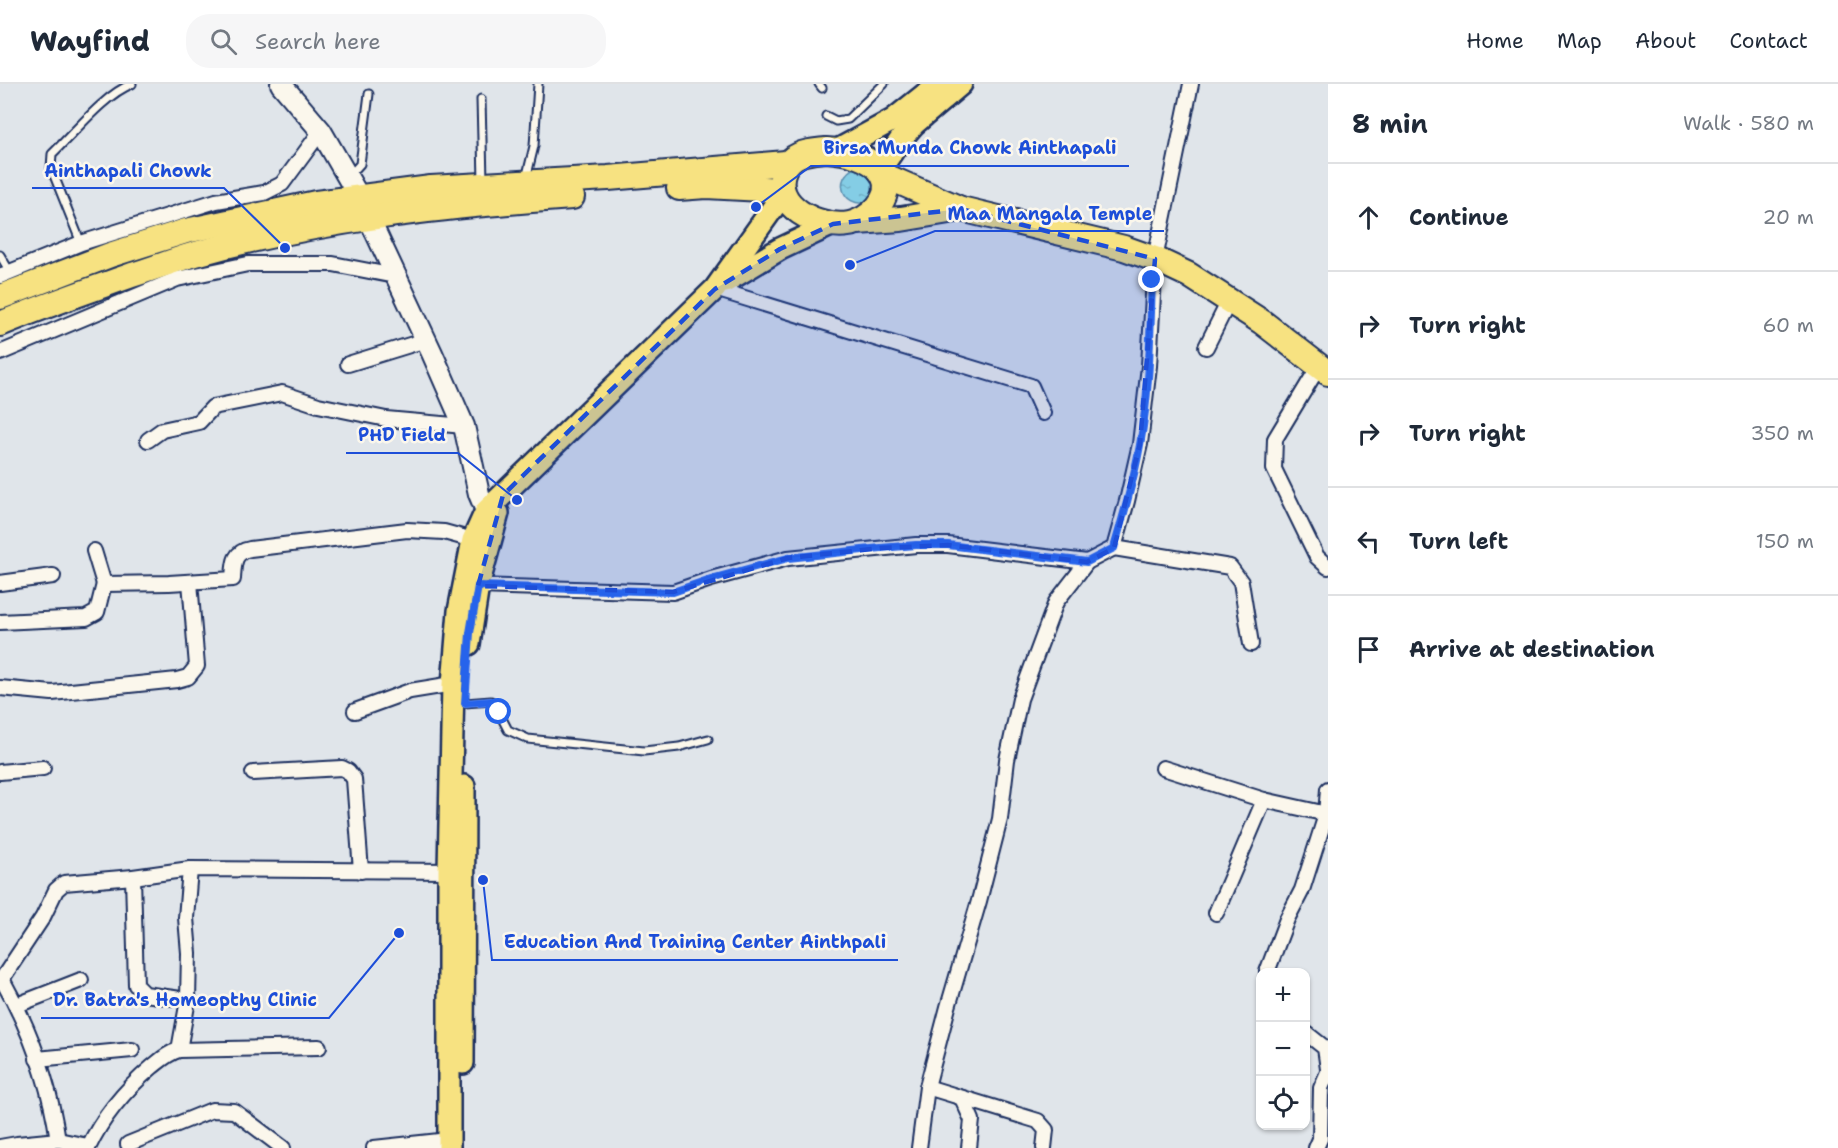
<!DOCTYPE html>
<html lang="en">
<head>
<meta charset="utf-8">
<style>
  body { margin:0; font-family:"Shantell Sans",sans-serif; background:#f6f6f7; color:#1f2937 }
  .controls { position:absolute; right:18px; bottom:18px; display:grid; overflow:hidden; border-radius:12px; box-shadow:0 2px 4px #0004 }
  .controls button { width:54px; height:54px; display:grid; place-items:center; padding:0; border:0; border-bottom:2px solid #e0e1e3; background:#fff; color:#1f2937; font:30px sans-serif }
  .stop { position:absolute; width:18px; height:18px; margin:-14px; border:4px solid #2563eb; border-radius:50%; background:#fff }
  .stop.end { background:#2563eb; border-color:#fff; box-shadow:0 2px 6px #0008 }
  .list { margin:0; padding:0; list-style:none }
  h2 { display:flex; justify-content:space-between; align-items:center; height:78px; margin:0; padding:0 24px; font-size:26px }
  h2 small { font-size:20px; font-weight:400; color:#747a83 }
  .list li { display:grid; grid-template-columns:39px 1fr auto; gap:18px; align-items:center; box-sizing:border-box; height:108px; padding:0 24px; border-top:2px solid #e0e1e3 }
  .list b { display:block; font-size:22px; white-space:nowrap }
  .list em { font-size:20px; font-style:normal; color:#747a83 }
  .icon { flex:none; width:33px; height:33px; fill:none; stroke:currentColor; stroke-width:2; stroke-linecap:round; stroke-linejoin:round }
  .map { position:relative; flex:none; width:1328px; height:1064px; overflow:hidden }
  header { display:flex; align-items:center; gap:36px; box-sizing:border-box; height:84px; padding:0 30px; background:#fff; border-bottom:2px solid #e0e1e3 }
  header strong { font-size:28px }
  nav { display:flex; gap:33px; margin-inline-start:auto; font-size:21px }
  .search { width:420px; height:54px; background:#f6f6f7; display:flex; align-items:center; gap:15px; box-sizing:border-box; padding:0 21px; border-radius:24px; color:#747a83; font-size:22px }
  main { display:flex }
  aside { flex:1; background:#fff }
  .map>svg:first-child { display:block }
</style>
</head>
<body>
<header>
<strong>Wayfind</strong>
<div class="search"><svg class="icon" aria-label="search" viewBox="0 0 24 24"><circle cx="10" cy="10" r="6"/><path d="M15 15l6 6"/></svg>Search here</div>
<nav><a>Home</a><a>Map</a><a>About</a><a>Contact</a></nav>
</header>
<main>
<div class="map">
<svg width="1328" height="1064" viewBox="0 0 1328 1064">
  <defs>
    <pattern id="water-ripples" width="26" height="14" patternUnits="userSpaceOnUse" patternTransform="scale(1.5)"><rect width="26" height="14" fill="#84cde5"/><path d="M2 4q2-2 4 0t4 0M15 11q2-2 4 0t4 0" fill="none" stroke="#71b0c7"/></pattern>
  </defs>
  <rect width="100%" height="100%" fill="#e0e5ea"/>
  <filter id="ink" filterUnits="userSpaceOnUse"><feTurbulence type="fractalNoise" baseFrequency=".0167" numOctaves="2"/><feDisplacementMap in="SourceGraphic" scale="12" xChannelSelector="R" yChannelSelector="G"/><feConvolveMatrix kernelMatrix="1 2 1 2 8 2 1 2 1" color-interpolation-filters="sRGB"/></filter>
  <g filter="url(#ink)">
    <path fill="url(#water-ripples)" stroke="#5a8eaf" stroke-width="1.5" d="M 861,82 L 879,97 L 869,118 C 840,126 831,88 861,82 Z"/>
    <g fill="none" stroke-linecap="round" stroke-linejoin="round">
      <defs>
        <g id="lane">
          <path d="M 819,0 L 822,4"/>
          <path d="M 481,15 L 483,97"/>
          <path d="M 826,32 L 836,37 L 848,35 L 884,0"/>
          <path d="M 349,92 L 360,80 L 369,10"/>
          <path d="M 526,95 L 534,62 L 538,0"/>
          <path d="M 81,159 L 51,84 L 52,70 C 74,49 105,10 132,0"/>
          <path d="M 0,171 L 10,188"/>
          <path d="M 465,619 L 491,617 L 494,619 L 508,646 L 528,655 L 644,667 L 679,663 L 708,655"/>
        </g>
        <g id="street">
          <path d="M 0,192 L 81,159 L 216,117 L 264,109 L 282,100 L 321,47"/>
          <path d="M 715,205 L 1031,302 L 1043,329"/>
          <path d="M 1206,263 L 1229,217"/>
          <path d="M 0,269 L 177,195 L 248,180 L 333,180 L 395,192"/>
          <path d="M 348,280 L 426,256"/>
          <path d="M 1319,282 L 1275,355 L 1274,385 L 1317,473 L 1328,483"/>
          <path d="M 148,356 L 162,346 L 199,338 L 213,323 L 282,309 L 318,321 L 386,335 L 464,342"/>
          <path d="M 1114,464 L 1230,483 L 1241,498 L 1251,560"/>
          <path d="M 94,467 L 104,500 L 169,499 L 233,495 C 234,480 233,468 250,465 L 407,446 L 444,448 L 473,456"/>
          <path d="M 0,499 L 53,492"/>
          <path d="M 478,502 L 673,508 L 711,495 L 788,474 L 916,461 L 948,461 L 1087,478"/>
          <path d="M 0,538 L 86,534 L 97,528 L 104,500"/>
          <path d="M 0,604 L 52,609 L 177,596 L 188,593 L 197,582 L 190,498"/>
          <path d="M 355,627 L 410,607 L 453,600"/>
          <path d="M 1163,684 L 1264,716"/>
          <path d="M 0,688 L 43,684"/>
          <path d="M 253,689 L 342,684 L 348,687 L 354,695 L 361,787"/>
          <path d="M 133,793 L 136,901 L 145,910 L 188,916"/>
          <path d="M 1216,829 L 1264,716 L 1318,728 L 1328,732"/>
          <path d="M 1267,888 L 1287,835 L 1302,806 L 1326,731 L 1328,705"/>
          <path d="M 2,895 C 30,945 50,1001 58,1056"/>
          <path d="M 0,898 L 43,833 L 56,806 L 64,799 L 133,793 L 190,785 L 455,787"/>
          <path d="M 17,921 L 81,896"/>
          <path d="M 1306,949 L 1325,964 L 1328,985"/>
          <path d="M 179,966 L 319,963"/>
          <path d="M 37,975 L 132,966"/>
          <path d="M 927,1003 L 1038,1037 L 1046,1046 L 1044,1064"/>
          <path d="M 962,1014 L 972,1036 L 969,1064"/>
          <path d="M 128,1060 L 212,1026 L 234,1027 L 283,1064"/>
          <path d="M 0,1063 L 17,1060 L 58,1056 L 88,1062"/>
          <path d="M 88,1064 C 103,1032 125,1006 152,983 C 161,976 168,969 179,966 L 188,916 L 189,869 L 186,834 L 190,785"/>
          <path d="M 374,1064 L 449,1056"/>
          <path d="M 919,1064 L 927,1003 L 948,923 L 979,817 L 1000,735 L 1007,676 L 1020,615 L 1056,518 L 1087,478 L 1114,464 L 1127,417 L 1140,360 L 1149,282 L 1155,175 L 1191,0"/>
          <path d="M 1316,1064 L 1320,1055 L 1321,1004 L 1328,988"/>
        </g>
        <path id="secondary" d="M 281,0 L 321,47 L 359,113 L 432,269 L 464,342 L 479,410 L 492,441"/>
        <g id="primary">
          <path d="M 836,67 L 893,36 L 938,0"/>
          <path d="M 879,87 L 901,55 L 914,40 L 961,0"/>
          <path d="M 725,198 L 780,165 L 833,140"/>
          <path d="M 469,560 L 478,502 L 498,429"/>
          <path d="M 463,979 L 464,702"/>
          <path d="M 449,1064 L 449,786 L 453,600 L 459,527 L 473,456 L 486,427 L 715,205 L 783,110"/>
        </g>
        <g id="highway">
          <path d="M 826,66 C 845,67 873,73 883,91 C 895,114 868,137 849,140 C 819,145 770,122 784,86 C 787,79 792,74 799,71 C 808,67 817,67 826,66 Z"/>
          <path d="M 883,91 L 961,125 L 1124,164 L 1155,175 L 1189,191 L 1262,238 L 1328,289"/>
          <path d="M 679,104 L 706,102 L 781,106"/>
          <path d="M 857,138 L 901,135 L 961,125"/>
          <path d="M 0,213 L 110,171 L 186,147 L 316,119 L 431,104 L 608,94 L 786,79"/>
          <path d="M 0,240 C 43,222 87,207 132,191 C 152,185 172,177 192,171 C 316,136 444,122 572,113"/>
        </g>
      </defs>
      <use href="#lane" stroke="#1b2f5e" stroke-width="11"/>
      <use href="#street" stroke="#1b2f5e" stroke-width="18"/>
      <use href="#secondary" stroke="#1b2f5e" stroke-width="24"/>
      <use href="#primary" stroke="#1b2f5e" stroke-width="26"/>
      <use href="#highway" stroke="#1b2f5e" stroke-width="28"/>
      <use href="#lane" stroke="#fbf7ec" stroke-width="7"/>
      <use href="#street" stroke="#fbf7ec" stroke-width="14"/>
      <use href="#secondary" stroke="#fbf7ec" stroke-width="20"/>
      <use href="#primary" stroke="#f7e281" stroke-width="21"/>
      <use href="#highway" stroke="#f7e281" stroke-width="24"/>
    </g>
  </g>
  <g fill="none" stroke-linecap="round" stroke-linejoin="round" filter="url(#ink)">
    <path stroke="#2563eb" stroke-width="8" d="M 499,628 L 497,622 L 491,617 L 465,619 L 470,549 L 478,502 L 673,508 L 711,495 L 788,474 L 881,464 L 916,461 L 948,461 L 1087,478 L 1114,464 C 1124,430 1134,396 1140,361 C 1150,307 1150,251 1152,196"/>
  </g>
  <path fill="#1d4ed8" fill-opacity="0.2" stroke="#1d4ed8" stroke-width="4.5" stroke-dasharray="12 8" stroke-linejoin="round" d="M 961,125 L 1155,175 L 1140,360 L 1114,464 L 1087,478 L 948,461 L 881,464 L 788,474 L 673,508 L 478,502 L 503,411 L 715,205 L 780,165 L 833,140 Z"/>
  <path fill="none" stroke="#1d4ed8" stroke-width="2" d="M756 123L811 82H1129M285 164L224 104H32M850 181L935 147H1164M517 416L458 369H346M483 796L492 876H898M399 849L329 934H41"/>
  <g fill="#1d4ed8" stroke="#fbf7ec" stroke-width="2">
    <circle cx="756" cy="123" r="6"/>
    <circle cx="285" cy="164" r="6"/>
    <circle cx="850" cy="181" r="6"/>
    <circle cx="517" cy="416" r="6"/>
    <circle cx="483" cy="796" r="6"/>
    <circle cx="399" cy="849" r="6"/>
  </g>
  <g font-size="18" text-anchor="middle" font-weight="bold" fill="#1d4ed8" stroke="#fbf7ec" stroke-width="5" stroke-linejoin="round" paint-order="stroke">
    <text x="970" y="70">Birsa Munda Chowk Ainthapali</text>
    <text x="128" y="93">Ainthapali Chowk</text>
    <text x="1050" y="136">Maa Mangala Temple</text>
    <text x="402" y="357">PHD Field</text>
    <text x="695" y="864">Education And Training Center Ainthpali</text>
    <text x="185" y="922">Dr. Batra's Homeopthy Clinic</text>
  </g>
</svg>
<div class="controls">
<button>+</button>
<button>−</button>
<button><svg class="icon" aria-label="locate" viewBox="0 0 24 24"><circle cx="12" cy="12" r="6"/><path d="M12 2v4M12 18v4M2 12h4M18 12h4"/></svg></button>
</div>
<div class="stop" style="left:499px;top:628px"></div>
<div class="stop end" style="left:1152px;top:196px"></div>
</div>
<aside>
<h2>8 min<small>Walk · 580 m</small></h2>
<ul class="list">
<li><svg class="icon" aria-label="ahead" viewBox="0 0 24 24"><path d="M12 20V5M6 11l6-6 6 6"/></svg><div><b>Continue</b></div><em>20 m</em></li>
<li><svg class="icon" aria-label="right" viewBox="0 0 24 24"><path d="M7 20v-9h11M14 6l5 5-5 5"/></svg><div><b>Turn right</b></div><em>60 m</em></li>
<li><svg class="icon" aria-label="right" viewBox="0 0 24 24"><path d="M7 20v-9h11M14 6l5 5-5 5"/></svg><div><b>Turn right</b></div><em>350 m</em></li>
<li><svg class="icon" aria-label="left" viewBox="0 0 24 24"><path d="M17 20v-9H6M10 6l-5 5 5 5"/></svg><div><b>Turn left</b></div><em>150 m</em></li>
<li><svg class="icon" aria-label="arrive" viewBox="0 0 24 24"><path d="M6 21V4h12l-3 4 3 4H6"/></svg><div><b>Arrive at destination</b></div></li>
</ul>
</aside>
</main>
</body>
</html>
